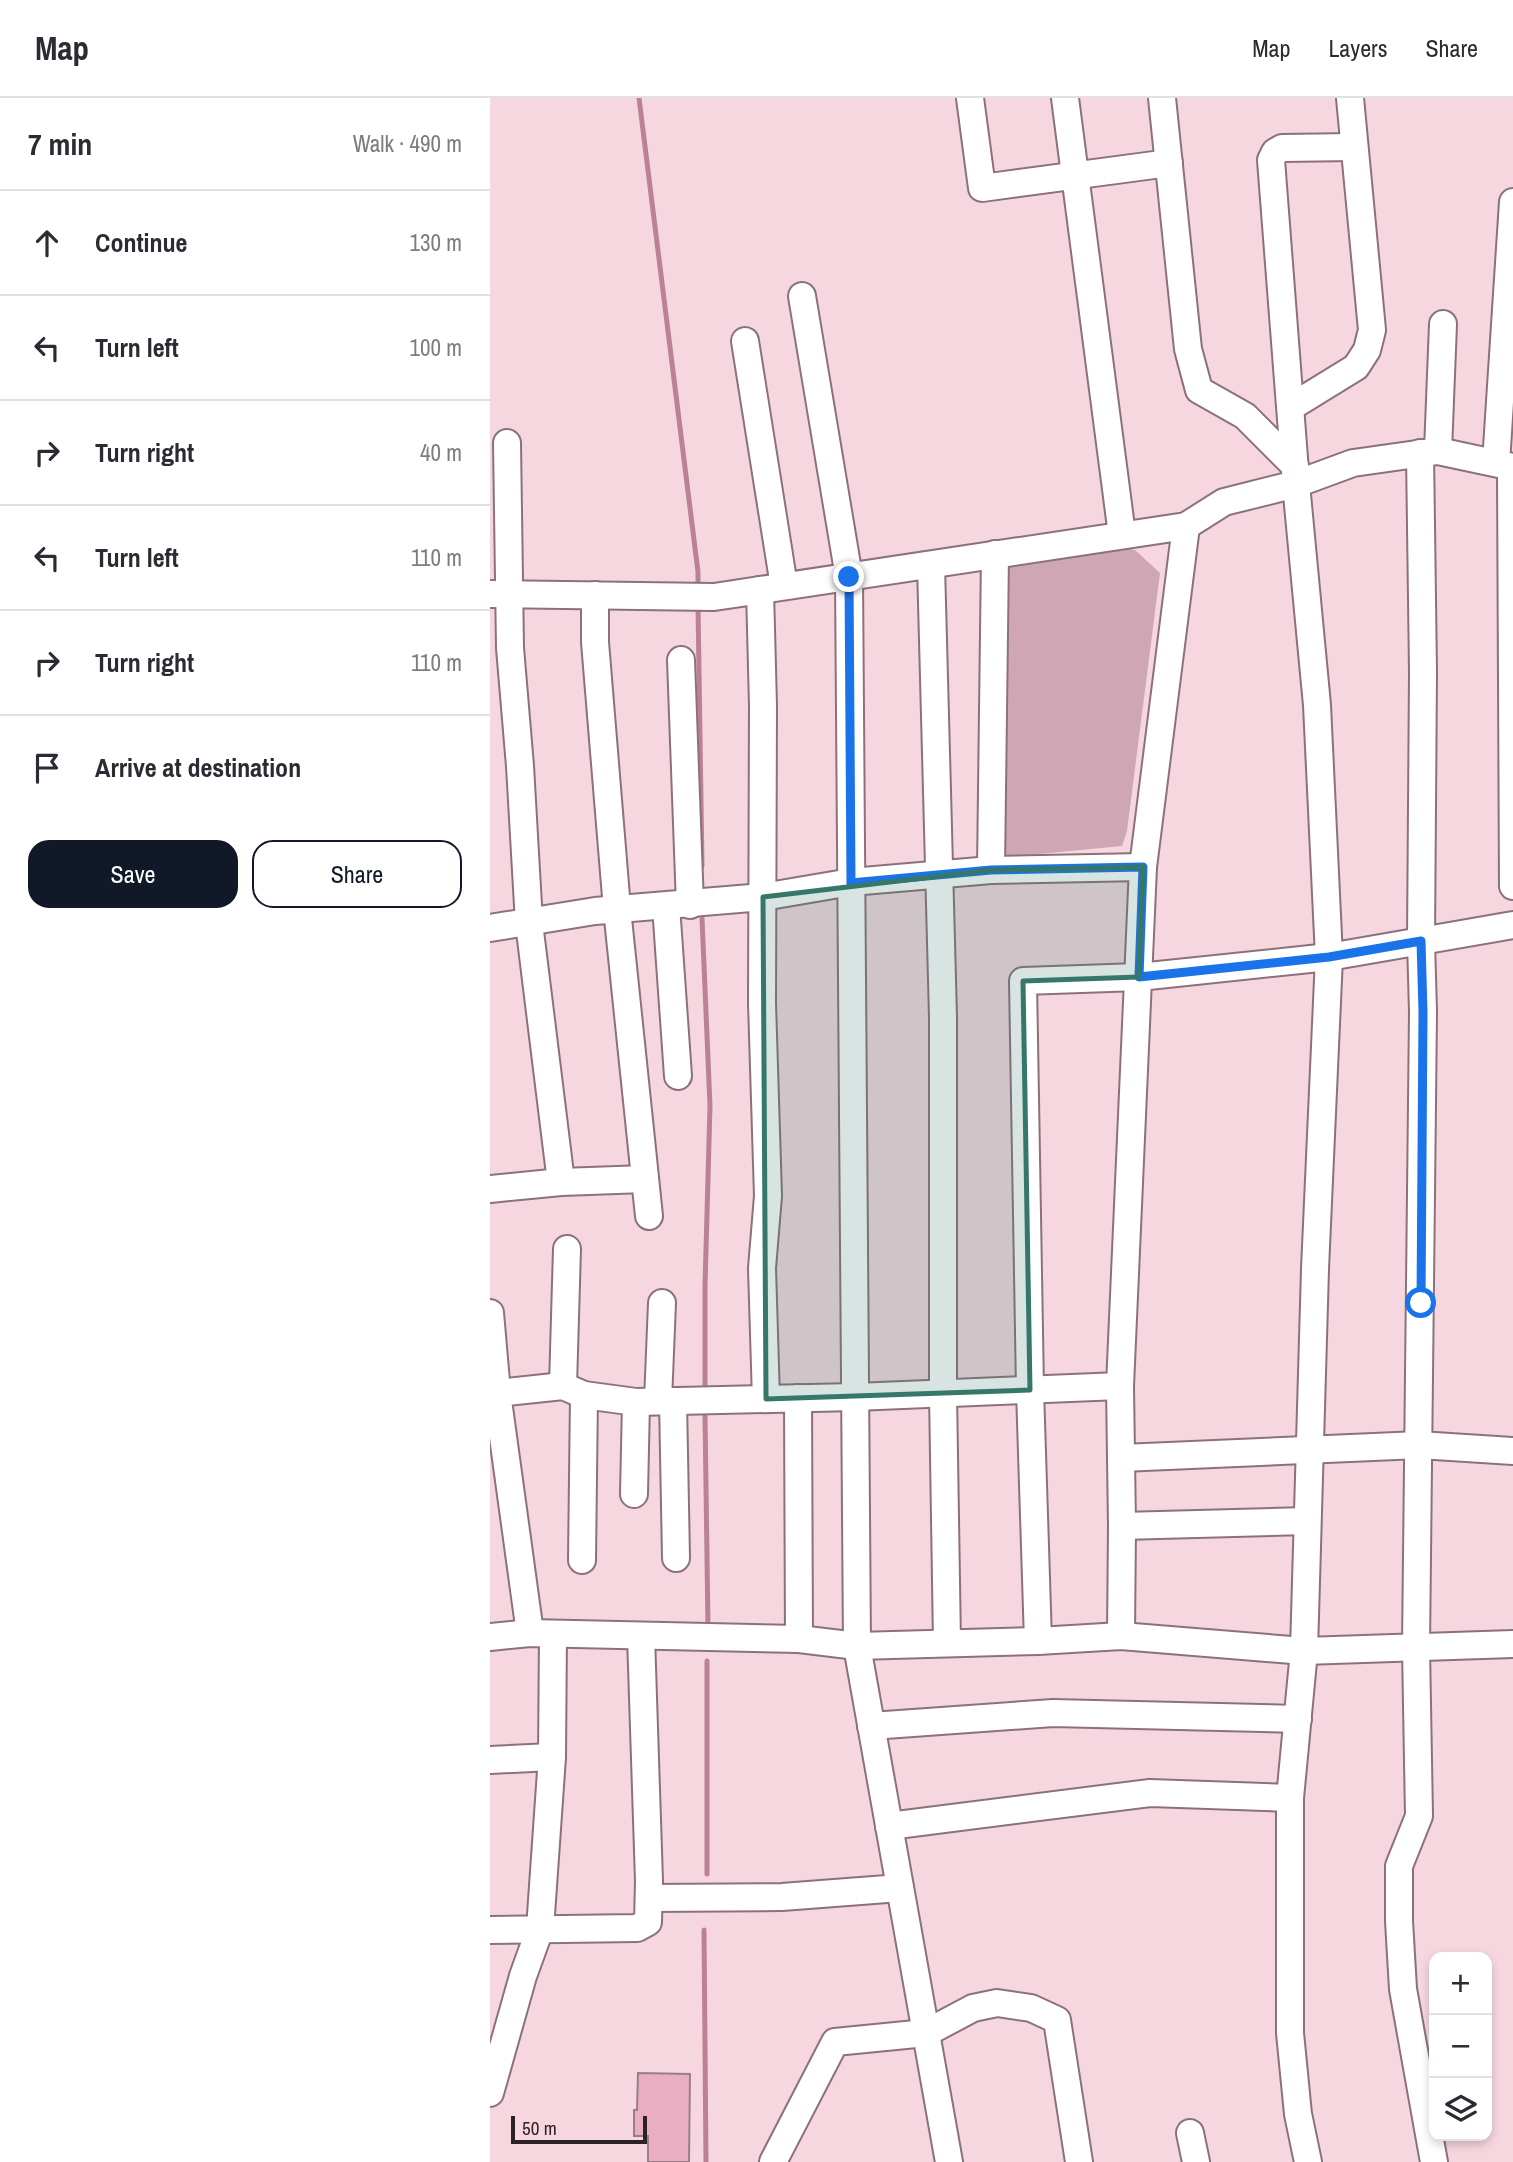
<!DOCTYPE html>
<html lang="en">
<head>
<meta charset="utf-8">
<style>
  body { margin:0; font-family:"Archivo Narrow",sans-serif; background:#f2f2f3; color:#2b2b33 }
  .controls { position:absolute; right:21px; bottom:21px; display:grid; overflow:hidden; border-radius:14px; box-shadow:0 4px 10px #0003 }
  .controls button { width:63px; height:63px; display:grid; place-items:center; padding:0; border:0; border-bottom:2px solid #e1e1e2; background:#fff; color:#2b2b33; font:35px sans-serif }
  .scale { position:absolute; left:21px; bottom:18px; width:136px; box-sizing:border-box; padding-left:7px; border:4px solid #2c2124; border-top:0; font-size:19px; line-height:24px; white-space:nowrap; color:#2c2124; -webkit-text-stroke:5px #f6d7e0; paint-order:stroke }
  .stop { position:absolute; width:21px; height:21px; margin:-16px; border:5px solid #1a73e8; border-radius:50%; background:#fff }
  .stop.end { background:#1a73e8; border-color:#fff; box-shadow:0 2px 7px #0008 }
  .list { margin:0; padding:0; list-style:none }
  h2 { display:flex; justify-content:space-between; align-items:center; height:91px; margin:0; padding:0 28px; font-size:30px }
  h2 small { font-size:23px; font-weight:400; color:#7c7c81 }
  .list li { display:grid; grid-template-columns:46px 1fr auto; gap:21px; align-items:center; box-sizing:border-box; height:105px; padding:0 28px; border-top:2px solid #e1e1e2 }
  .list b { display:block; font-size:26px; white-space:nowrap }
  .list em { font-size:23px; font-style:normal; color:#7c7c81 }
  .actions { display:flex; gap:14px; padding:21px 28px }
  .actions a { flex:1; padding:16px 0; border:2px solid #111827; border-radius:21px; text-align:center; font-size:24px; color:#111827 }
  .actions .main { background:#111827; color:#fff }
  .icon { flex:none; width:38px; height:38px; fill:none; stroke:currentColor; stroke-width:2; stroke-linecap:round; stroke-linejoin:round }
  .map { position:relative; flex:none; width:1023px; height:2064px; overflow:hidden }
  header { display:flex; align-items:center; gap:42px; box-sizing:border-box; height:98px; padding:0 35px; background:#fff; border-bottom:2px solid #e1e1e2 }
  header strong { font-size:33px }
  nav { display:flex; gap:38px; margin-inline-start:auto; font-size:24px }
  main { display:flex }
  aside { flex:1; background:#fff }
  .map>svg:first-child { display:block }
</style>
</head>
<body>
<header>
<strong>Map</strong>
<nav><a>Map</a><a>Layers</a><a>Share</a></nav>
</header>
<main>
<aside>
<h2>7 min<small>Walk · 490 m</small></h2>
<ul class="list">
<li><svg class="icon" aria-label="ahead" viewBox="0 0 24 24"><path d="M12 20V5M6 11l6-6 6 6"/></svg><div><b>Continue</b></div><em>130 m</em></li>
<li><svg class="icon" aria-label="left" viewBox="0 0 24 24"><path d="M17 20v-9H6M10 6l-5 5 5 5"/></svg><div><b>Turn left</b></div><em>100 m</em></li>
<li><svg class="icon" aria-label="right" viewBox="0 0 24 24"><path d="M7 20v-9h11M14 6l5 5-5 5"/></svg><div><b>Turn right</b></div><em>40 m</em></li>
<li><svg class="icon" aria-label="left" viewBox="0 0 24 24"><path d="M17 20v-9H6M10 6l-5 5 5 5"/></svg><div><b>Turn left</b></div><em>110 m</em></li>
<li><svg class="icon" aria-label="right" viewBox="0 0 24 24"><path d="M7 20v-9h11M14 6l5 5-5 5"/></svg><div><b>Turn right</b></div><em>110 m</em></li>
<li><svg class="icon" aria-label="arrive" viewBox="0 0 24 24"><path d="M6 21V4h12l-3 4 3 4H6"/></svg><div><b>Arrive at destination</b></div></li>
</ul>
<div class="actions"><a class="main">Save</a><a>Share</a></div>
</aside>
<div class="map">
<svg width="1023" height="2064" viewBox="0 0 1023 2064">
  <rect width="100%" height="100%" fill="#f6d7e0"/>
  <path fill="#cfa7b4" d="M 627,449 L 645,452 L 670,475 L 637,733 L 632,748 L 509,760 L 511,470 Z"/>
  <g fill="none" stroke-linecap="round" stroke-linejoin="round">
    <g stroke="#bb8295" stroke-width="5">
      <path d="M 149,0 L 208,474 L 208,491"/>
      <path d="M 208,508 L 212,768"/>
      <path d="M 212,820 L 220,1008 L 215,1188 L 215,1289"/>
      <path d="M 215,1318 L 218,1529"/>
      <path d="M 217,1776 L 217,1563"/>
      <path d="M 214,1832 L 216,2064"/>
    </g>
  </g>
  <path fill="#eaaec2" stroke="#9b7f88" stroke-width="2" d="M 148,1975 L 200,1976 L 199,2064 L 158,2064 L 158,2038 L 144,2038 L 144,2012 L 147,2012 Z"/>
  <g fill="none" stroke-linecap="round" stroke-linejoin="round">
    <defs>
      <g id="minor">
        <path d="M 480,0 L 492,90 L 679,65"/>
        <path d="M 575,0 L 632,437"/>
        <path d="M 672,0 L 698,251 L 709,292 L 755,318 L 805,368"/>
        <path d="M 312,198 L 359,479 L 367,1548 L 459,2064"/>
        <path d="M 255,243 L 294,488"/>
        <path d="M 801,309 L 866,269 L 877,252 L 882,232 L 860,0"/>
        <path d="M 17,345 L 20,550 L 30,668 L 39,825 L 71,1084"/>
        <path d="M 948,353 L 953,226"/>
        <path d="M 930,355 L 933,574 L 931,843 L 933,914 L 926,1550 L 929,1718 L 909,1768 L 909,1823 L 913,1891 L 944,2064"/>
        <path d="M 1006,365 L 1023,104"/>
        <path d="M 1023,373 L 1021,375 L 1023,788"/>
        <path d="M 441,467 L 453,919 L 453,1295 L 457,1545"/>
        <path d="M 270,492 L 273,608 L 272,905 L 278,1098 L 272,1170 L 276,1301"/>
        <path d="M 0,496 L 224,499 L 696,428 L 734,404 L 806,386 L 863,365 L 948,353 L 1023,369"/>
        <path d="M 105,497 L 105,544 L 127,811 L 159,1118"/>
        <path d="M 191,562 L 200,807"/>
        <path d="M 501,772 L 505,456"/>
        <path d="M 176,808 L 188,978"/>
        <path d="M 0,830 L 105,813 L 273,799 L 361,784 L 501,772 L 653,769"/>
        <path d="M 0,1091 L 71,1084 L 155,1081"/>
        <path d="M 0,1215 L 7,1295 L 0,1295"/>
        <path d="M 73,1288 L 77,1151"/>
        <path d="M 308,1300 L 309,1541"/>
        <path d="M 168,1303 L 172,1205"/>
        <path d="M 183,1303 L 186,1460"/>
        <path d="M 632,1360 L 929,1347 L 1023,1353"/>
        <path d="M 144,1396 L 146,1304"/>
        <path d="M 632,1428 L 817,1423"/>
        <path d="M 92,1462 L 94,1297"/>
        <path d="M 40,1535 L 7,1295 L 73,1288 L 94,1297 L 146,1304 L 365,1299 L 630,1288"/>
        <path d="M 631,1538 L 632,1428 L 630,1288 L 653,769 L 696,428"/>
        <path d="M 0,1539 L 40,1535 L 309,1541 L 367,1548 L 548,1543 L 631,1538 L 814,1553 L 1023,1546"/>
        <path d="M 548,1543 L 540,1292 L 533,883 L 649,879 L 839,859 L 1023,827"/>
        <path d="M 381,1628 L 563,1615 L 808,1621"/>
        <path d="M 0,1662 L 62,1659"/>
        <path d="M 399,1728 L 660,1695 L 800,1700"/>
        <path d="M 159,1800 L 292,1799 L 410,1790"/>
        <path d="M 0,1832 L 147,1830 L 158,1824 L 159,1783 L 151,1538"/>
        <path d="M 0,1995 L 33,1878 L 50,1831 L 62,1659 L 63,1536"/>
        <path d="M 700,2035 L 706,2064"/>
        <path d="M 283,2064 L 345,1944 L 436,1935 L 483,1910 L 507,1905 L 541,1910 L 567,1922 L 589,2064"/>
        <path d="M 818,2064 L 808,2016 L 800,1935 L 800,1700 L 814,1553 L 825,1171 L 839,859 L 827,607 L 806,386 L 781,62 L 785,54 L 792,50 L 864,49"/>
      </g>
    </defs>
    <use href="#minor" stroke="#8d717a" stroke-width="30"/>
    <use href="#minor" stroke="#fff" stroke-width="26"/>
  </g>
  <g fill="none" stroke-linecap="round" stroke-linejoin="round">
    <path stroke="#1a73e8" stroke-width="9" d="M 359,479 L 361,785 L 501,772 L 653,769 L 649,879 L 839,859 L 931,843 L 933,914 L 931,1205"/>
  </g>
  <path fill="#35786a" fill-opacity="0.2" stroke="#35786a" stroke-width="5" stroke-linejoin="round" d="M 653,769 L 649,879 L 533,883 L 540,1292 L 276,1301 L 273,799 L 501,772 Z"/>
</svg>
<div class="controls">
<button>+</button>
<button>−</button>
<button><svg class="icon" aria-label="layers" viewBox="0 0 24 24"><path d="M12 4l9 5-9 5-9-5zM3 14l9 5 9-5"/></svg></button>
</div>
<div class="scale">50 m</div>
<div class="stop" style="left:931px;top:1205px"></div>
<div class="stop end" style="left:359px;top:479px"></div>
</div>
</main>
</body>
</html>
